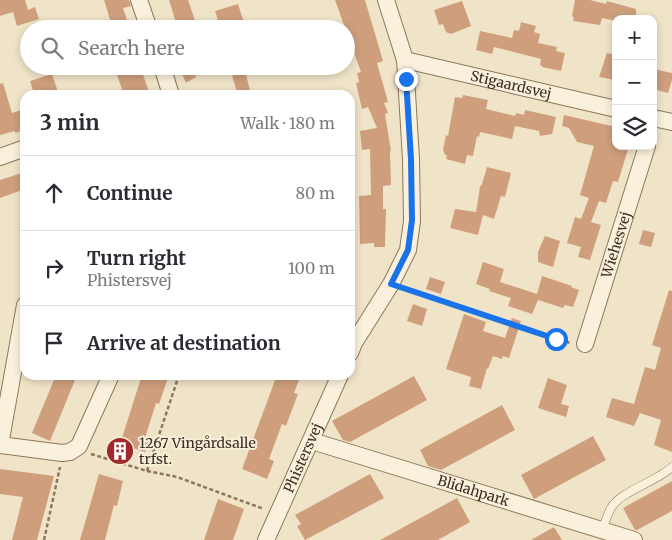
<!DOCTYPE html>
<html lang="en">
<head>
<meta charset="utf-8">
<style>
  body { margin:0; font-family:Merriweather,serif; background:#f2f2f3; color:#2b2b33 }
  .controls { position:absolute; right:15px; top:15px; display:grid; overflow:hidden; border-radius:10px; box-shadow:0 2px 8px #0003 }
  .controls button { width:45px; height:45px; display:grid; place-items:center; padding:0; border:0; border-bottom:1px solid #e1e1e2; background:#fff; color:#2b2b33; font:25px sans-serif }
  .stop { position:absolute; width:15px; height:15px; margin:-11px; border:4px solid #1a73e8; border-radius:50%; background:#fff }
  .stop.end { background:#1a73e8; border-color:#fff; box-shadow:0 1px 5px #0008 }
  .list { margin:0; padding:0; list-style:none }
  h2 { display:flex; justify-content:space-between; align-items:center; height:65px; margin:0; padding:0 20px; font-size:21px }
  h2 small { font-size:16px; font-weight:400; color:#7c7c81 }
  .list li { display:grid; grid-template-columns:32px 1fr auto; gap:15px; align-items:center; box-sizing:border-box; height:75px; padding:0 20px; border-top:1px solid #e1e1e2 }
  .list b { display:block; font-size:19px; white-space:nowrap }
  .list p { margin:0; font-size:16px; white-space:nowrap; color:#7c7c81 }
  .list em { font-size:16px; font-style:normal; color:#7c7c81 }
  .icon { flex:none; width:28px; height:28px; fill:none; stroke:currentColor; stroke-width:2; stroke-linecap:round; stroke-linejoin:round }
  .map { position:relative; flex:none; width:672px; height:540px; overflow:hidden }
  .search { position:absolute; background:#fff; box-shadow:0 2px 8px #0003; left:20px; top:20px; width:335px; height:55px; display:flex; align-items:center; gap:12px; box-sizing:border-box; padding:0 18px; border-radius:28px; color:#7c7c81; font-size:19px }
  .panel { position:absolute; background:#fff; box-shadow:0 2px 8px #0003; left:20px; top:90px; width:335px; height:290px; border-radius:15px }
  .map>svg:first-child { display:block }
</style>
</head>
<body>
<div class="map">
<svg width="672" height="540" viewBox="0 0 672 540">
  <rect width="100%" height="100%" fill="#f0e4c8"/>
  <g fill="#cf9f7d">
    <path d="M 0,0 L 25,0 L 28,10 L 35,7 L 39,19 L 17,26 L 13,12 L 0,16 Z"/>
    <path d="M 104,0 L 129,0 L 131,6 L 123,8 L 130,29 L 113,29 Z"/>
    <path d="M 169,0 L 188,0 L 198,29 L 178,29 Z"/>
    <path d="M 335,0 L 365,0 L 383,61 L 377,63 L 388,102 L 384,103 L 388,113 L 385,114 L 391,151 L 390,151 L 391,185 L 383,186 L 383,209 L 386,209 L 385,247 L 374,247 L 374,243 L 360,244 L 359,196 L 371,195 L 370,149 L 362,150 L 360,131 L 377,128 L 368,107 L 362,109 L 356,83 L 359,82 L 357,73 L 361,72 Z"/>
    <path d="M 575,0 L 590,0 L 606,4 L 607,1 L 636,9 L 636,19 L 616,19 L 616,21 L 602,18 L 600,25 L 573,21 L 574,18 L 572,16 Z"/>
    <path d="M 462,1 L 471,26 L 451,34 L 446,32 L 443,24 L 439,25 L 434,10 Z"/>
    <path d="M 238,4 L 246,29 L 221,29 L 215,11 Z"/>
    <path d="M 521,22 L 536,26 L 534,32 L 540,34 L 538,43 L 557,47 L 556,51 L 565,53 L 561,71 L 542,67 L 542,66 L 540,65 L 541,59 L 494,47 L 492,54 L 476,50 L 480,31 L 512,38 L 514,30 L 519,31 Z"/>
    <path d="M 607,53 L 616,55 L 616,80 L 599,77 Z"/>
    <path d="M 114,66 L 140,66 L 150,95 L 124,95 Z"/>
    <path d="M 192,66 L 196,77 L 186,83 L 181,72 Z"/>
    <path d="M 233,66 L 244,66 L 251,95 L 238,95 L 232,76 L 235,74 Z"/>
    <path d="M 653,69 L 672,73 L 672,80 L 668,93 L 653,89 Z"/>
    <path d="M 52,74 L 59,95 L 44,95 L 43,92 L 34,94 L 30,81 Z"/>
    <path d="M 3,83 L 12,113 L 25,109 L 25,130 L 15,133 L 15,131 L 0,135 L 0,84 Z"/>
    <path d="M 463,95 L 488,100 L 486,109 L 515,116 L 516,113 L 524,115 L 525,110 L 556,117 L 552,134 L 540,136 L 539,131 L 515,126 L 512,139 L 480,132 L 479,137 L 477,136 L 473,156 L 467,155 L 465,164 L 446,159 L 447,155 L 445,155 L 443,150 L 446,135 L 448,136 L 455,97 L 462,98 Z"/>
    <path d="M 564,115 L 616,127 L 616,146 L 629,146 L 618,182 L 613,181 L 606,203 L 599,201 L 591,222 L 601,225 L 590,260 L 578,257 L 581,247 L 567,243 L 575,217 L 581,219 L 589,198 L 580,195 L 594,146 L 577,142 L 569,128 L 562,126 Z"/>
    <path d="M 487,167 L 511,173 L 505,197 L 501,196 L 494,219 L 483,215 L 478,235 L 450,228 L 455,209 L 476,212 L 480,187 L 482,184 Z"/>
    <path d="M 25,172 L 25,189 L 0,198 L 0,180 Z"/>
    <path d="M 643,230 L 655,233 L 651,247 L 639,244 Z"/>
    <path d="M 545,236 L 560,241 L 553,267 L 538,262 L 538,252 Z"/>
    <path d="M 483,262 L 504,269 L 500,282 L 537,294 L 542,276 L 572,286 L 571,287 L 579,290 L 573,307 L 565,305 L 563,308 L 538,300 L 532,314 L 508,306 L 511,298 L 489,291 L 490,289 L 476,284 Z"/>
    <path d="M 430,277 L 445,282 L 441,294 L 426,289 Z"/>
    <path d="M 669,290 L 672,291 L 672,452 L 654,445 L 661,420 L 640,413 L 634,426 L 606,417 L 612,398 L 634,404 L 645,367 L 655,370 L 661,348 L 652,345 Z"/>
    <path d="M 413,304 L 427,309 L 422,326 L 407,321 Z"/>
    <path d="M 464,314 L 486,322 L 483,331 L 505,338 L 512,318 L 521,321 L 509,358 L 503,356 L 502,359 L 493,356 L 488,369 L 487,368 L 481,389 L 469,386 L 471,377 L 446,369 Z"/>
    <path d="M 56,375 L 77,375 L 50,441 L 32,433 Z"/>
    <path d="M 142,375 L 159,375 L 168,378 L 159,404 L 156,403 L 145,438 L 149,440 L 145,452 L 120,444 Z"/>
    <path d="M 277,375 L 301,375 L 294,393 L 298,394 L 286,426 L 282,424 L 269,459 L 274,461 L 267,479 L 242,469 Z"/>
    <path d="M 414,376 L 427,400 L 350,442 L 343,440 L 332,421 Z"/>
    <path d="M 548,378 L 567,385 L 561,404 L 569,406 L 566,417 L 538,408 Z"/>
    <path d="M 502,405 L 515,430 L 441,470 L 428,466 L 420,450 Z"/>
    <path d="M 593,436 L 606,460 L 534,499 L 521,475 Z"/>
    <path d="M 0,469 L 54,476 L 37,540 L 12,540 L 23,497 L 0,494 Z"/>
    <path d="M 99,474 L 123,481 L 117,506 L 114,505 L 105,540 L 80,540 Z"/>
    <path d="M 370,474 L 384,498 L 305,540 L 297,526 L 301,524 L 295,515 Z"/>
    <path d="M 672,481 L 672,511 L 637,530 L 635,530 L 623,508 Z"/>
    <path d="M 457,498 L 470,522 L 438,540 L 380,540 Z"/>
    <path d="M 218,499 L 244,509 L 233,540 L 204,540 Z"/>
    <path d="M 554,527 L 562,540 L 531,540 Z"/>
  </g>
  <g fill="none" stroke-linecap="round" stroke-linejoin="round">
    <defs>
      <path id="lane" d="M 602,530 C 605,523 607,515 611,508 C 621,491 656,482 672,467"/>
      <g id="street">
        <path d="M 139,0 L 149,29"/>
        <path id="s1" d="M 405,60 L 616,109"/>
        <path d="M 162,66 L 171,95"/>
        <path d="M 653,118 L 672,122"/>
        <path d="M 0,157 L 25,148"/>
        <path d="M 25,305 L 0,445 L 62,453 L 70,452 L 79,446 L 111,375"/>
        <path id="s2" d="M 585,344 L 647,146"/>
        <path d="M 350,353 L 354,343 L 391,284 L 408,250 L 412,221 L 411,159 L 405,60 L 386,0"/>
        <path id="s3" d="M 312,441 L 634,540"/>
        <path id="s4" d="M 266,540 L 340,375"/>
      </g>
    </defs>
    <use href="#lane" stroke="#8d765c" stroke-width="9"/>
    <use href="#street" stroke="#8d765c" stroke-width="18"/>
    <g stroke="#8d765c" stroke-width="2.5" stroke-dasharray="4 2.5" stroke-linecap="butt">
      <path d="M 405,289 L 570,343"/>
      <path d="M 91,454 L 147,471 L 177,477 L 264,509"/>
      <path d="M 147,471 L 179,375"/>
      <path d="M 44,540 L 60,467"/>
    </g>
    <use href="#lane" stroke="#faf1dc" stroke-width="8"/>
    <use href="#street" stroke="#faf1dc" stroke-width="16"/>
  </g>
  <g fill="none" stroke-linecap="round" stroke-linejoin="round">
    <path stroke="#1a73e8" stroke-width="6" d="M 406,79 L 411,159 L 412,220 L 408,250 L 391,284 L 556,339"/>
  </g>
  <defs>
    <symbol id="building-disc" viewBox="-11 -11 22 22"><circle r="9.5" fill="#9e2a2b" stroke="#f7eed8"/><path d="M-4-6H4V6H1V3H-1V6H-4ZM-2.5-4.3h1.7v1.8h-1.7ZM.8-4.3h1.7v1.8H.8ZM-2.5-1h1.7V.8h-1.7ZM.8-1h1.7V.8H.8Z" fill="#fff"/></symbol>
  </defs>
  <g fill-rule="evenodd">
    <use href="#building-disc" x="104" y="435" width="32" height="32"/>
  </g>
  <g text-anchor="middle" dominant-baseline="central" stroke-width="4" stroke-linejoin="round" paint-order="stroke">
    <g font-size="14" fill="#3d2e20" stroke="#f7eed8">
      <text stroke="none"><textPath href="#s1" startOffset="109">Stigaardsvej</textPath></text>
      <text stroke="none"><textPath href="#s2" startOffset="104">Wiehesvej</textPath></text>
      <text stroke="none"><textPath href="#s4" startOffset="90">Phistersvej</textPath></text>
      <text stroke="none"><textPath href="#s3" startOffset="169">Blidahpark</textPath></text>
    </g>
    <g font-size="14" fill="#3d2e20" stroke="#f7eed8" text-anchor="start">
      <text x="139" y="443">1267 Vingårdsalle<tspan x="139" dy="16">trfst.</tspan></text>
    </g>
  </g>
</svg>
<div class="controls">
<button>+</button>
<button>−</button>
<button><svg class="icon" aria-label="layers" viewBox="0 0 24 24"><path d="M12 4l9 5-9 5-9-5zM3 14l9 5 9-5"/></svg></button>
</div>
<div class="stop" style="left:556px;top:339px"></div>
<div class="stop end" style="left:406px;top:79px"></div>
<div class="search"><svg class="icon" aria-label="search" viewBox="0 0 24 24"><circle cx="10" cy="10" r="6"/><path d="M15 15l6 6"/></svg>Search here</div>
<section class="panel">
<h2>3 min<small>Walk · 180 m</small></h2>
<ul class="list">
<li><svg class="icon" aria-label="ahead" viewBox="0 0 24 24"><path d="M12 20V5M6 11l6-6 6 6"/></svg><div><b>Continue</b></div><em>80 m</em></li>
<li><svg class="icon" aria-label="right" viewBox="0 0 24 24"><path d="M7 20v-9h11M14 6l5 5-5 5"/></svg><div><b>Turn right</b><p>Phistersvej</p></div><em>100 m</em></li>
<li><svg class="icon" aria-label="arrive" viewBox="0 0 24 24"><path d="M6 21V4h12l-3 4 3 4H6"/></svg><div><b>Arrive at destination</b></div></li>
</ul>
</section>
</div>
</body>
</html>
